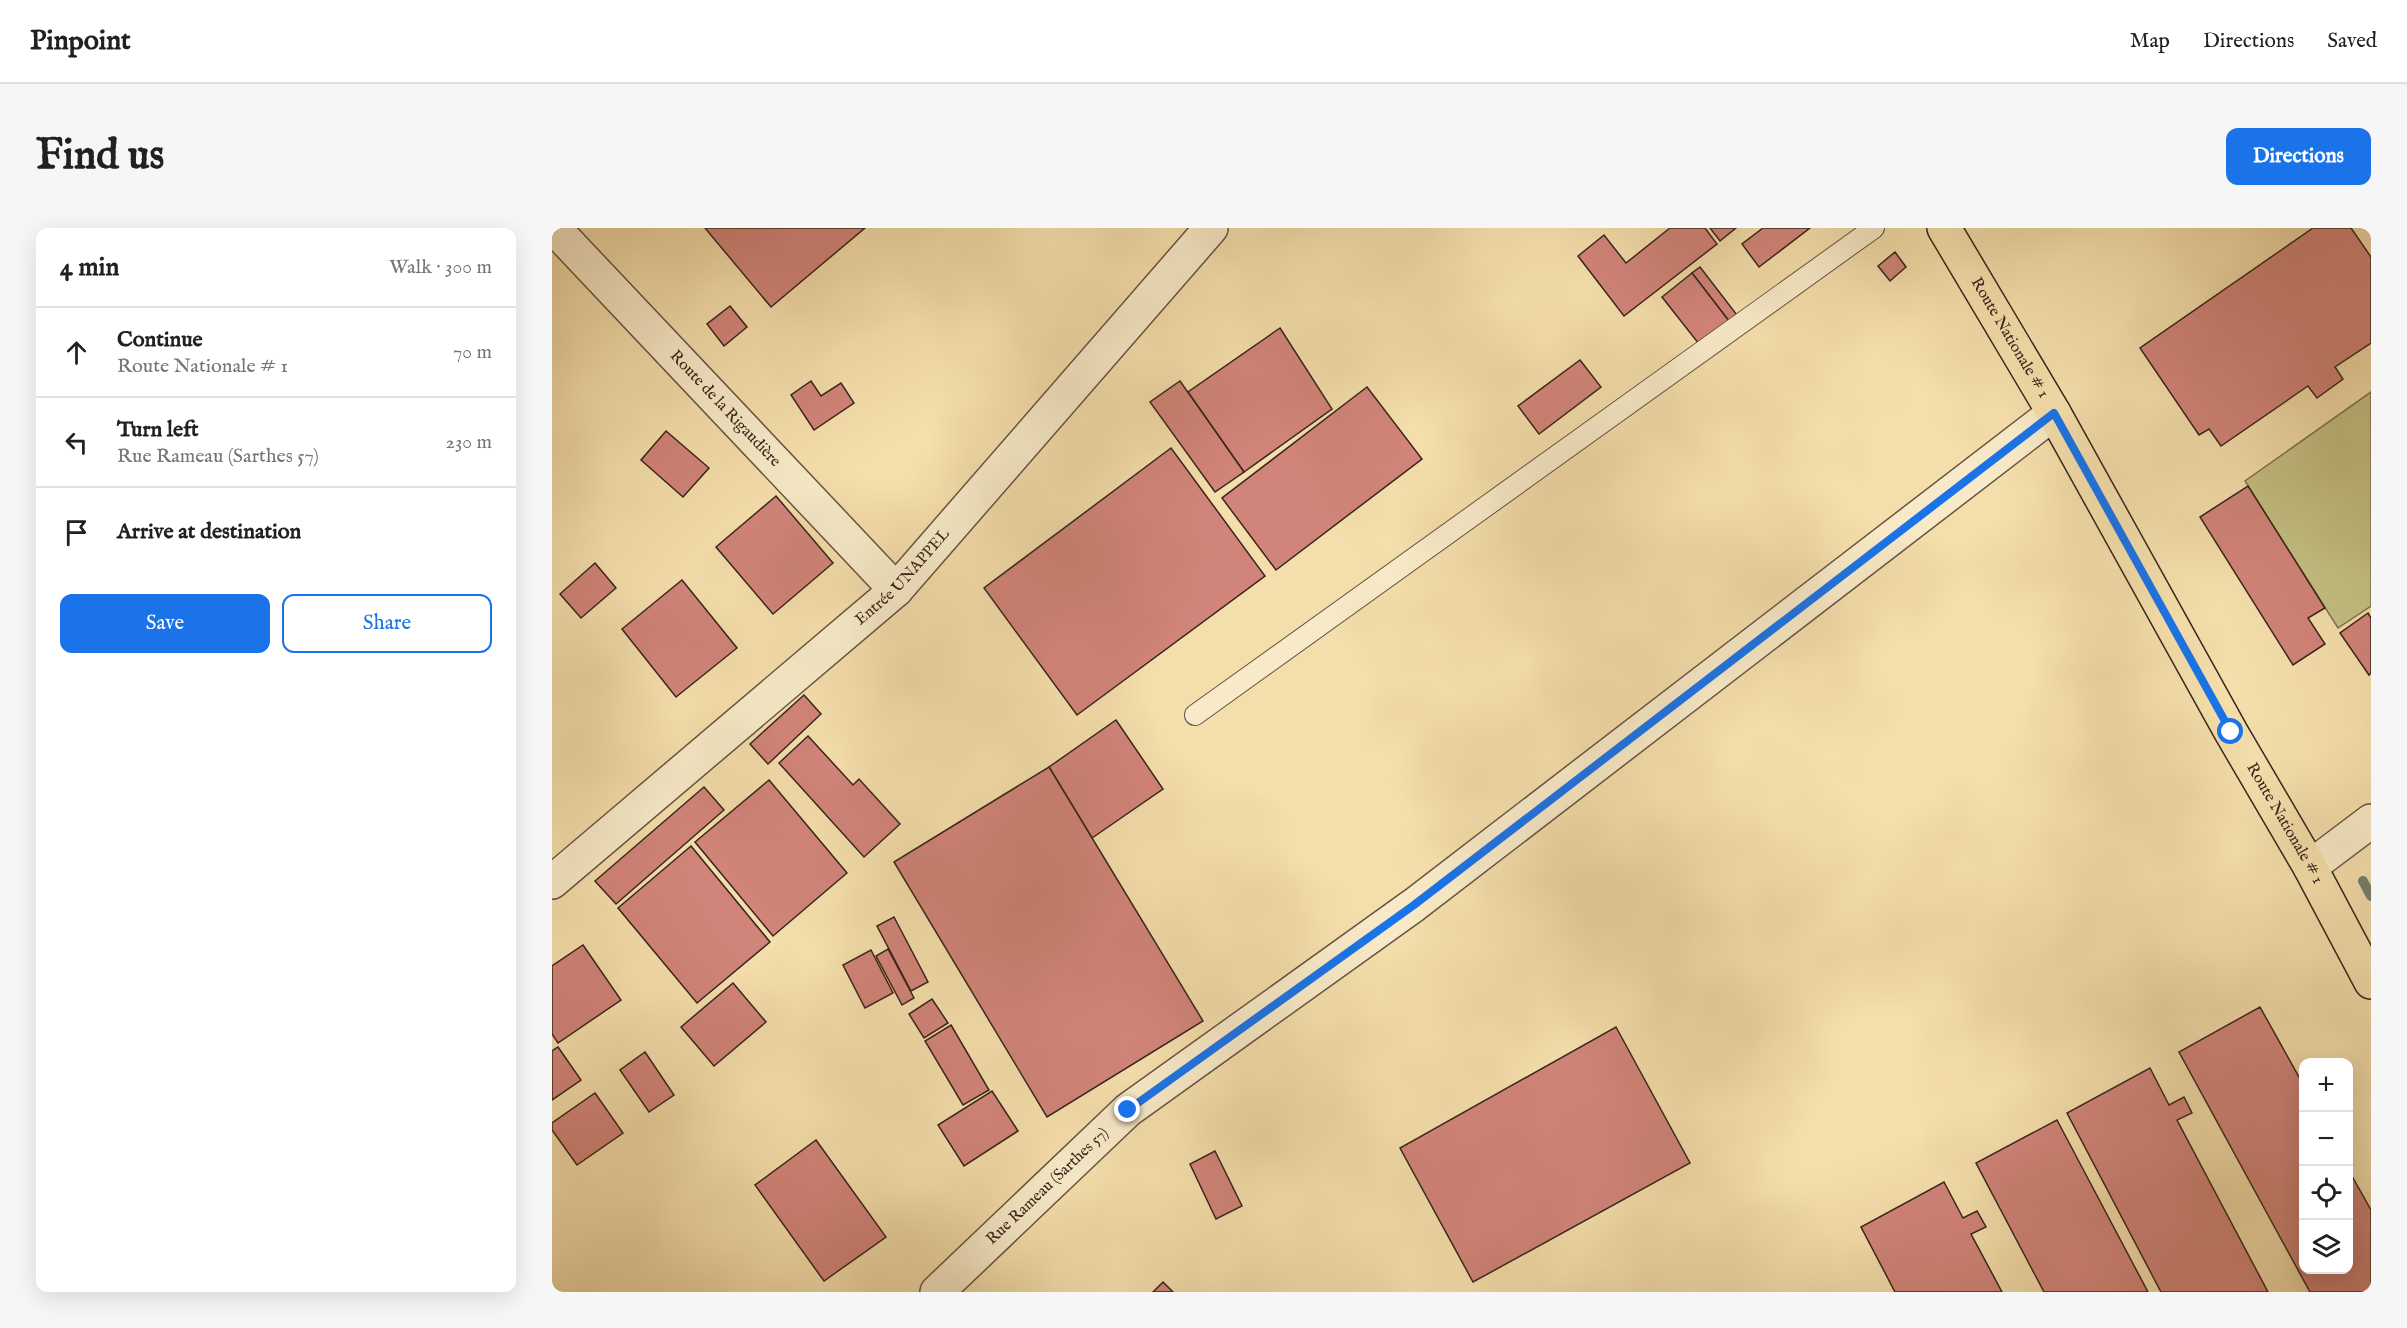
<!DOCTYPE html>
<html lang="en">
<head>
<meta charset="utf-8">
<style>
  body { margin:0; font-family:"IM FELL English",serif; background:#f6f6f6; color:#202124 }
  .controls { position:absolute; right:18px; bottom:18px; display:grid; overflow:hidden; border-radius:12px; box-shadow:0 6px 24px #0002 }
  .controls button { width:54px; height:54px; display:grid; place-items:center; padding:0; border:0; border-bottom:2px solid #e0e0e0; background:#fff; color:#202124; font:30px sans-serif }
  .stop { position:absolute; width:18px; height:18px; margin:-14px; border:4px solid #1a73e8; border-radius:50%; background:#fff }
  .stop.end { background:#1a73e8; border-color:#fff; box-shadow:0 2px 6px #0008 }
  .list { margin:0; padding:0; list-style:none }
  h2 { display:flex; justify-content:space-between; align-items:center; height:78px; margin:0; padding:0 24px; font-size:26px }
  h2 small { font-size:20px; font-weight:400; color:#757577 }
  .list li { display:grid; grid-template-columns:39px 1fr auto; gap:18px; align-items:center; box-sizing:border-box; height:90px; padding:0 24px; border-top:2px solid #e0e0e0 }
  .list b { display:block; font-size:22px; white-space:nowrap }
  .list p { margin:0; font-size:20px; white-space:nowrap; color:#757577 }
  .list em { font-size:20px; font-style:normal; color:#757577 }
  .actions { display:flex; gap:12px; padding:18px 24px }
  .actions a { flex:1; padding:14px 0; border:2px solid #1a73e8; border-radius:12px; text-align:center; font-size:21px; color:#1a73e8 }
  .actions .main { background:#1a73e8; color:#fff }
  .icon { flex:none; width:33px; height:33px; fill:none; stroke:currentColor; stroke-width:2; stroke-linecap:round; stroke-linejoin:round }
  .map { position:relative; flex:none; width:1819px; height:1064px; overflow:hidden; border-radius:12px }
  header { display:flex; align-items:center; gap:36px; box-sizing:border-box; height:84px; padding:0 30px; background:#fff; border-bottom:2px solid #e0e0e0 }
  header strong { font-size:28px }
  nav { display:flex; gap:33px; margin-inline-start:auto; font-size:21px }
  .intro { display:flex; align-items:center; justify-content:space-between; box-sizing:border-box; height:144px; padding:0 36px }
  h1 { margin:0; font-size:42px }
  .button { padding:15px 27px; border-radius:12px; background:#1a73e8; color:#fff; font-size:21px; font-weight:700 }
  main { display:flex; gap:36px; padding:0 36px }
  aside { flex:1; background:#fff; border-radius:12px; box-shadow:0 6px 24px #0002 }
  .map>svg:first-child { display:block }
</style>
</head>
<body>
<header>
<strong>Pinpoint</strong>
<nav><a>Map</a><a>Directions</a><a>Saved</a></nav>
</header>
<div class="intro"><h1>Find us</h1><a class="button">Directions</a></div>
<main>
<aside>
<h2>4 min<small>Walk · 300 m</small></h2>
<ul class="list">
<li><svg class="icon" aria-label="ahead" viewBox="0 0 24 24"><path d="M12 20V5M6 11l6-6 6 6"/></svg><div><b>Continue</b><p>Route Nationale # 1</p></div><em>70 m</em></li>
<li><svg class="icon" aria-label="left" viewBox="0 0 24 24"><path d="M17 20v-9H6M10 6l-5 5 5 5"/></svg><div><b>Turn left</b><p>Rue Rameau (Sarthes 57)</p></div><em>230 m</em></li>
<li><svg class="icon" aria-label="arrive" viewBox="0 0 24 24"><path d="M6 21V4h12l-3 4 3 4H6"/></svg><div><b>Arrive at destination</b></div></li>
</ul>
<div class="actions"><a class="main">Save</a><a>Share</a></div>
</aside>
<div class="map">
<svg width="1819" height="1064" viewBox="0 0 1819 1064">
  <rect width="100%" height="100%" fill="#f4deab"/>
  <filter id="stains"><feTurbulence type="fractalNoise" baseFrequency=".00333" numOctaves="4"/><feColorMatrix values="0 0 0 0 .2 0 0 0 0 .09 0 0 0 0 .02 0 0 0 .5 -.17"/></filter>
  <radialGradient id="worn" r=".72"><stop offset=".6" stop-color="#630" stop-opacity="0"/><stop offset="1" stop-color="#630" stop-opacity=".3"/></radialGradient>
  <path fill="#c4bf83" stroke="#7e724f" stroke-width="1.5" d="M 1819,164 L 1819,378 L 1786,400 L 1693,253 Z"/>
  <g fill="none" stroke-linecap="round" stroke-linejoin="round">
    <path stroke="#74806e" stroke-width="10" d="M 1811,653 L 1819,668"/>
  </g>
  <g fill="#d18479" stroke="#38251b" stroke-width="1.5">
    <path d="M 153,0 L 313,0 L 219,79 Z"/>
    <path d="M 1118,0 L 1153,0 L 1165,16 L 1072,88 L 1026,28 L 1052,7 L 1074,35 Z"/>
    <path d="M 1158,0 L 1184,0 L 1168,13 Z"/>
    <path d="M 1211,0 L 1258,0 L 1207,39 L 1190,16 Z"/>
    <path d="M 1761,0 L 1799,0 L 1819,29 L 1819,115 L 1783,139 L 1791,151 L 1765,170 L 1756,158 L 1669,218 L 1657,201 L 1647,207 L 1588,120 Z"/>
    <path d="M 1343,24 L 1354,39 L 1338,53 L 1326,38 Z"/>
    <path d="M 1148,39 L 1185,87 L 1177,93 L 1140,45 Z"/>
    <path d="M 1140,45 L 1177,93 L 1147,116 L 1110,69 Z"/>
    <path d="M 178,78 L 195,99 L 172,118 L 155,96 Z"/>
    <path d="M 728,100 L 780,181 L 692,244 L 636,164 Z"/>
    <path d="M 1028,132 L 1049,159 L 987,206 L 966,178 Z"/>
    <path d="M 259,153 L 269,168 L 289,155 L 302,175 L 262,202 L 239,167 Z"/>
    <path d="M 628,153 L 692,244 L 663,264 L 598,174 Z"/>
    <path d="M 815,159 L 870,231 L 724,342 L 670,270 Z"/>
    <path d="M 114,203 L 157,240 L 131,269 L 89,232 Z"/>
    <path d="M 619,220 L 713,348 L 525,487 L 432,360 Z"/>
    <path d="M 1696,258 L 1773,380 L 1756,390 L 1773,416 L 1741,437 L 1648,289 Z"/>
    <path d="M 224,268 L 281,335 L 221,386 L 164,319 Z"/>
    <path d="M 43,335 L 64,360 L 29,390 L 8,366 Z"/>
    <path d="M 130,352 L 185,420 L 124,469 L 70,401 Z"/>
    <path d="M 1816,385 L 1819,390 L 1819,445 L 1817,447 L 1788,405 Z"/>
    <path d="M 252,467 L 269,486 L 216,536 L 198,516 Z"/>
    <path d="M 564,492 L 611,561 L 540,610 L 497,539 Z"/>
    <path d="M 256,508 L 301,557 L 307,551 L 348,596 L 312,629 L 227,535 Z"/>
    <path d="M 497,539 L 651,793 L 495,889 L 342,634 Z"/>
    <path d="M 217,552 L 295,645 L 221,708 L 143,614 Z"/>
    <path d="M 152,559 L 172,582 L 64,676 L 43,653 Z"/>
    <path d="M 139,618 L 218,714 L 145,775 L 66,680 Z"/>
    <path d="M 342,689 L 376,754 L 359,763 L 325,698 Z"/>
    <path d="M 31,717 L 69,772 L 6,815 L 0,806 L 0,738 Z"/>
    <path d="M 336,721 L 362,770 L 350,777 L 324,728 Z"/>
    <path d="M 319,722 L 341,765 L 313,780 L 291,737 Z"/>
    <path d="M 181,755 L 214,794 L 162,838 L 129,799 Z"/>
    <path d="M 380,771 L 396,795 L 372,810 L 357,786 Z"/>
    <path d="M 1708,779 L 1752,858 L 1752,1042 L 1796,1042 L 1796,941 L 1819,982 L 1819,1064 L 1758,1064 L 1627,824 Z"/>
    <path d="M 399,797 L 437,862 L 411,877 L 373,813 Z"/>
    <path d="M 1064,799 L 1138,935 L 921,1054 L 848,920 Z"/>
    <path d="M 6,819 L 29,852 L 0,872 L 0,823 Z"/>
    <path d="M 93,824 L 122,867 L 97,884 L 68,842 Z"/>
    <path d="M 1598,840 L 1617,877 L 1632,869 L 1640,885 L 1625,892 L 1716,1064 L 1609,1064 L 1515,885 Z"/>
    <path d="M 440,863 L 466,903 L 412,938 L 386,897 Z"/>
    <path d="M 43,865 L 71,905 L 25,937 L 0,902 L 0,895 Z"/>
    <path d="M 1505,892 L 1596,1064 L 1492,1064 L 1424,935 Z"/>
    <path d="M 264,912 L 334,1009 L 272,1053 L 203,957 Z"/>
    <path d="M 663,923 L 690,978 L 664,991 L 638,936 Z"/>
    <path d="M 1392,954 L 1411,990 L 1425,983 L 1434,999 L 1419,1006 L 1450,1064 L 1343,1064 L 1309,999 Z"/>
    <path d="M 611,1054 L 621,1064 L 601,1064 Z"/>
  </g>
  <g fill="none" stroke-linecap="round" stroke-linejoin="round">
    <defs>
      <path id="service" d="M 643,487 L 1322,0"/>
      <g id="minor">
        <path id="s1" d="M 2,0 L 344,362"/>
        <path d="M 1758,639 L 1819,593"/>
        <path id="s2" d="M 0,654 L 344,362 L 659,0"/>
        <path id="s3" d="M 385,1064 L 576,882 L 862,677 L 1502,185"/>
      </g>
      <g id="primary">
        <path id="s4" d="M 1392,0 L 1502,185 L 1679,504 L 1758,639 L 1819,754"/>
      </g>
    </defs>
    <use href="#service" stroke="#67533f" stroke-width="22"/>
    <use href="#minor" stroke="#67533f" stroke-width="36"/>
    <use href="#primary" stroke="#38251b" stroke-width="36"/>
    <use href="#service" stroke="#f8eac8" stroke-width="20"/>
    <use href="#minor" stroke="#f8eac8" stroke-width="33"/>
    <use href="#primary" stroke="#f4deab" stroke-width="33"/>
  </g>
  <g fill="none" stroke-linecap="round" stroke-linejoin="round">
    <path stroke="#1a73e8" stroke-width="8" d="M 576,882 L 862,677 L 1502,185 L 1679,504"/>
  </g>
  <g text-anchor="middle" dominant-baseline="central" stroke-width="4.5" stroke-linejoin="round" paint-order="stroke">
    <g font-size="16" fill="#38251b" stroke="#f8eac8">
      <text stroke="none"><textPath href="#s4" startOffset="128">Route Nationale # 1</textPath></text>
      <text stroke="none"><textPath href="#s1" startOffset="249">Route de la Rigaudière</textPath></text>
      <text stroke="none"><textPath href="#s2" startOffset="465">Entrée UNAPPEL</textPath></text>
      <text stroke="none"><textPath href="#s4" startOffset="686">Route Nationale # 1</textPath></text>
      <text stroke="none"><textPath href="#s3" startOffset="153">Rue Rameau (Sarthes 57)</textPath></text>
    </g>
  </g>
  <rect width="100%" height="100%" filter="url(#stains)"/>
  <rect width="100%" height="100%" fill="url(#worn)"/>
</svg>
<div class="controls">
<button>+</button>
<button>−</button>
<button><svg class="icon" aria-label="locate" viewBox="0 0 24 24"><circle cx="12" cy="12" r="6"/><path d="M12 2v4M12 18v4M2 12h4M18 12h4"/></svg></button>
<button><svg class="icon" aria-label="layers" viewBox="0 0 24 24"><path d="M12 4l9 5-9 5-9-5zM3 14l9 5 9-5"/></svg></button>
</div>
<div class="stop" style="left:1679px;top:504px"></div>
<div class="stop end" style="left:576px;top:882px"></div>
</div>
</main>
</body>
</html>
